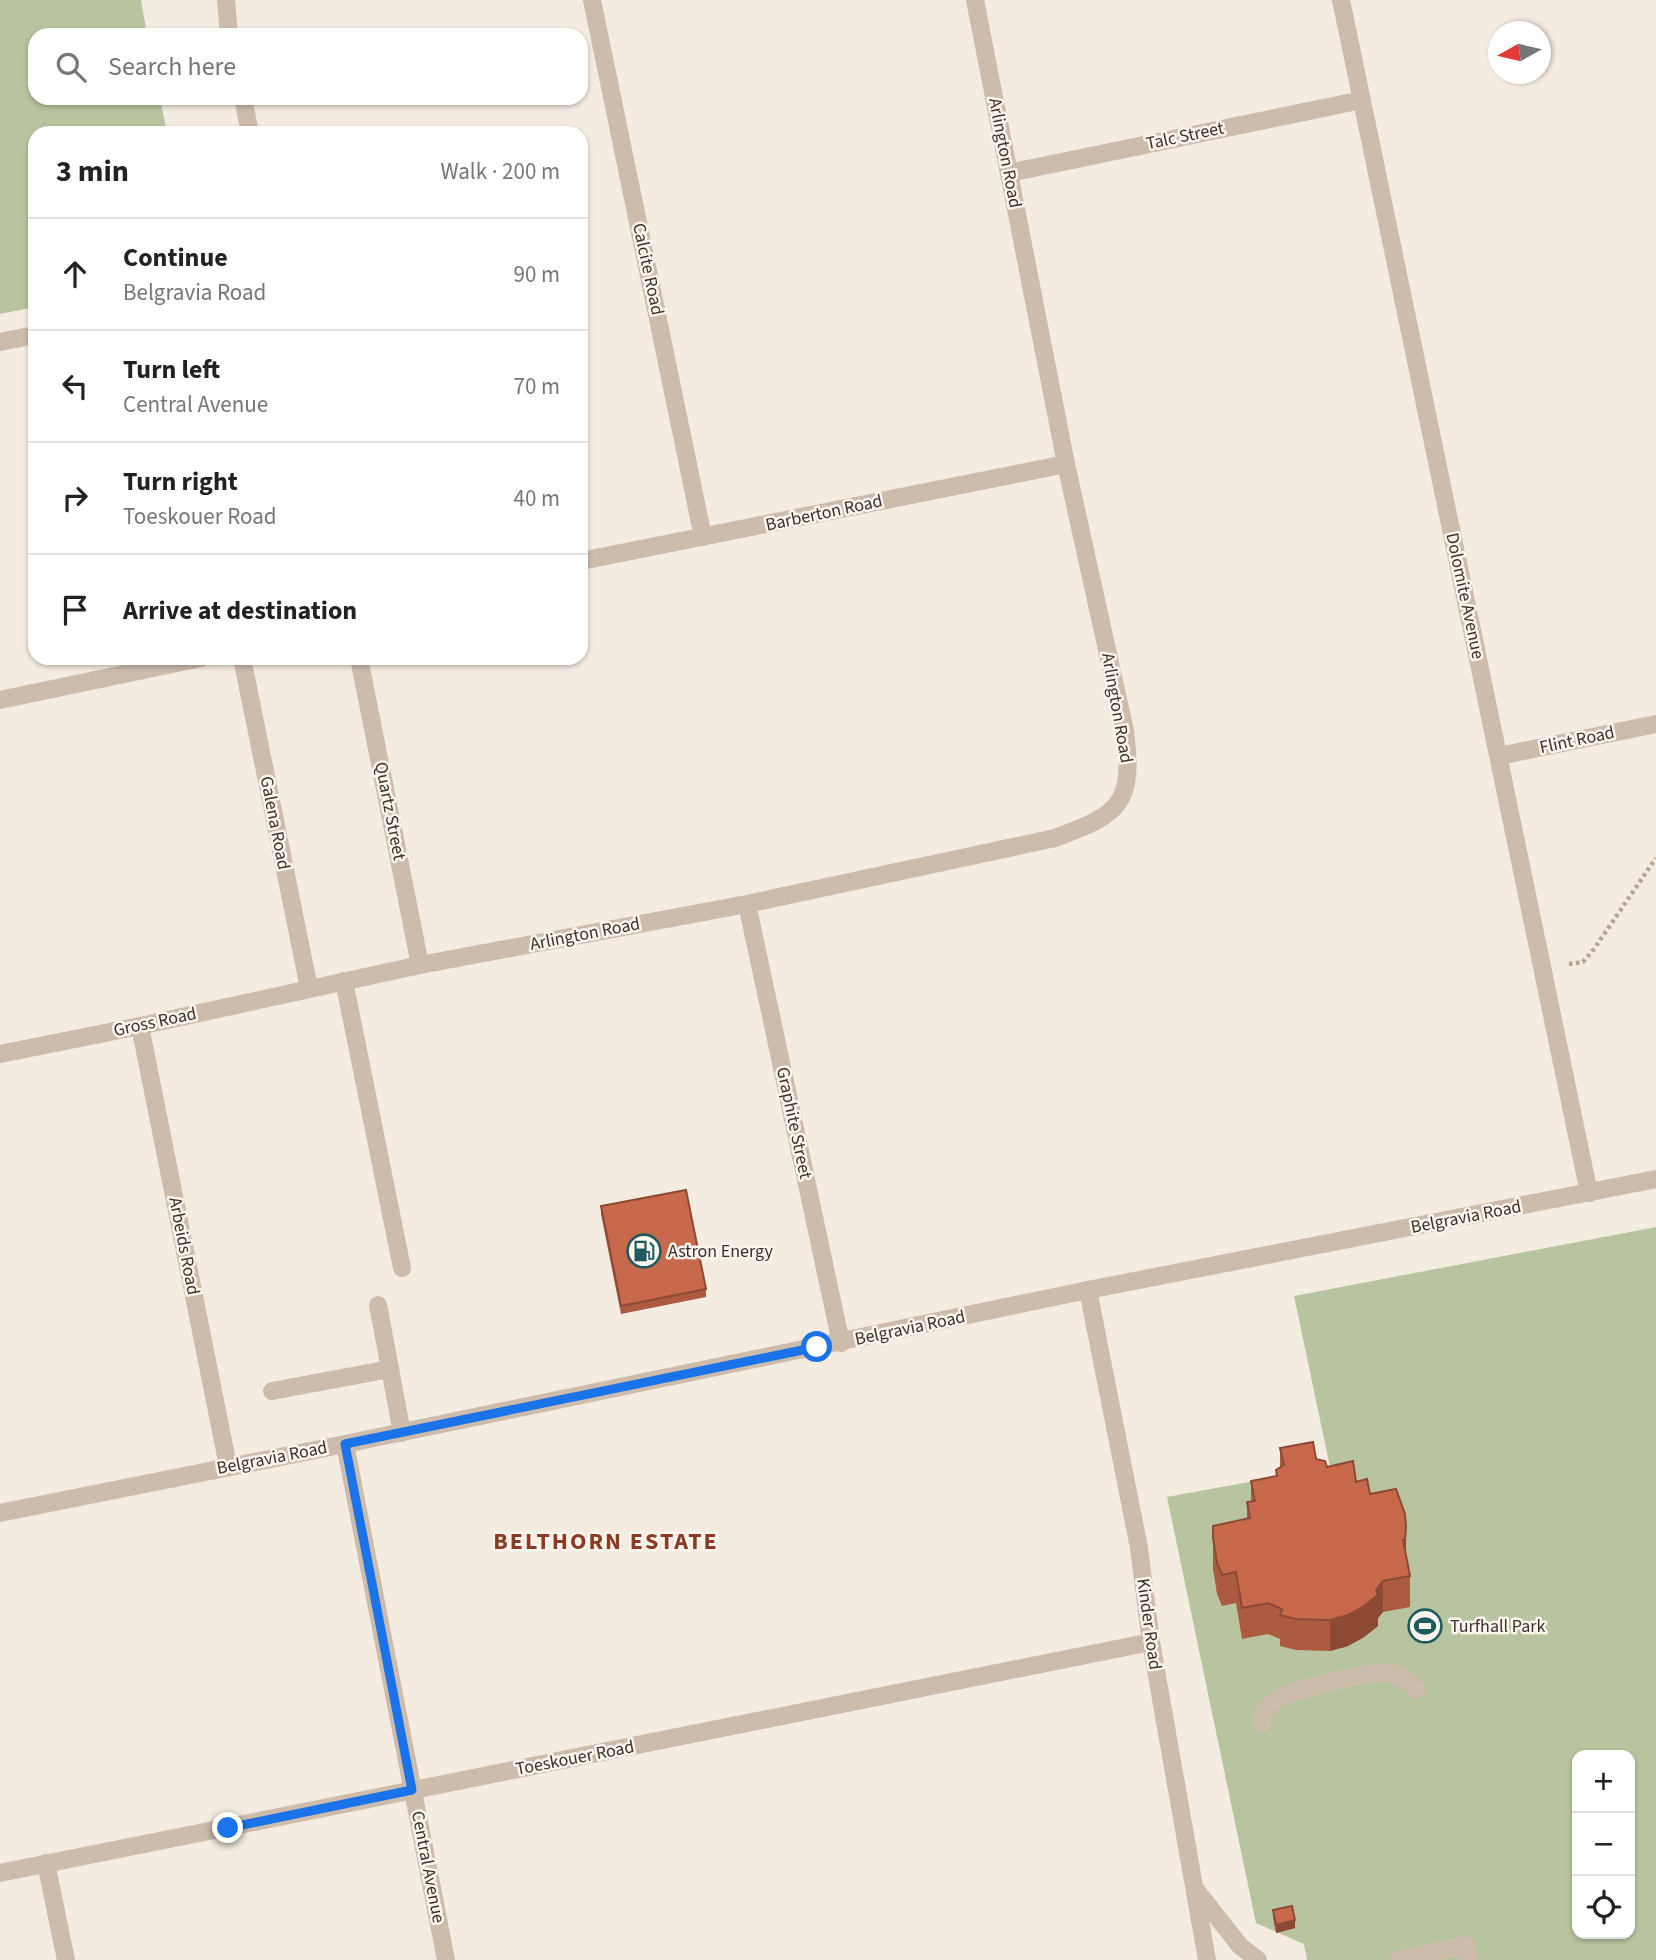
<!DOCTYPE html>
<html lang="en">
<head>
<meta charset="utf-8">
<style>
  body { margin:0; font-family:"Source Sans 3",sans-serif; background:#f2f2f2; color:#222 }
  .controls { position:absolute; right:21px; bottom:21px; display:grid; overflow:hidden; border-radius:14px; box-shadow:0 2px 5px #0004 }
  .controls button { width:63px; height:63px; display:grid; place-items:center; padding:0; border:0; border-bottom:2px solid #e0e0e0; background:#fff; color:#222; font:35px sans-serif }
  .compass { position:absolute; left:1488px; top:21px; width:63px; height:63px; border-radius:50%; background:#fff; box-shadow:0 2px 5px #0004; rotate:262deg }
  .stop { position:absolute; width:21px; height:21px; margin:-16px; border:5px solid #1a73e8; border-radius:50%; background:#fff }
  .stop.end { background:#1a73e8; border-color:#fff; box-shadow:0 2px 7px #0008 }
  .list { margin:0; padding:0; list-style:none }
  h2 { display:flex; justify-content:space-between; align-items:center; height:91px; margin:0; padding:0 28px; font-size:30px }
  h2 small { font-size:23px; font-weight:400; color:#767676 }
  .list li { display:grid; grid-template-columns:46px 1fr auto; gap:21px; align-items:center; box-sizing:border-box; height:112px; padding:0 28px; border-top:2px solid #e0e0e0 }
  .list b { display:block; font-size:26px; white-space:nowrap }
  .list p { margin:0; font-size:23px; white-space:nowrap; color:#767676 }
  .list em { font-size:23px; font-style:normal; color:#767676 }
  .icon { flex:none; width:38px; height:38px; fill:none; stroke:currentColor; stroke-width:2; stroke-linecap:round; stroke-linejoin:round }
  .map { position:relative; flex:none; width:1656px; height:1960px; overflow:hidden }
  .search { position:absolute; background:#fff; box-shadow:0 2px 5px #0004; left:28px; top:28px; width:560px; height:77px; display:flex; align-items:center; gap:18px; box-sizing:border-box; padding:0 24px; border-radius:21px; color:#767676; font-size:26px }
  .panel { position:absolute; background:#fff; box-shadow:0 2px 5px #0004; left:28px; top:126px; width:560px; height:539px; border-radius:21px }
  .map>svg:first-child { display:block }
</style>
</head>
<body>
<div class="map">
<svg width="1656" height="1960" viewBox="0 0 1656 1960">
  <rect width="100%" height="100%" fill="#f4ebe1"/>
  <g fill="#b8c4a0" fill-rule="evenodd">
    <path d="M 0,0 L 141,0 L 147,35 L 35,35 L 35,98 L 160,98 L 167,133 L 35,133 L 35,307 L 0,314 Z"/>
    <path d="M 1656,1227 L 1656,1960 L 1307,1960 L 1304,1944 L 1256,1923 L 1167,1497 L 1330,1467 L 1294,1296 ZM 1577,1755 L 1630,1755 L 1630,1934 L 1577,1934 Z"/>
  </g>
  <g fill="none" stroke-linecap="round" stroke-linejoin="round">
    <path stroke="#b9a596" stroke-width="4.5" stroke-dasharray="3.5 3.5" stroke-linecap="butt" d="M 1569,964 L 1583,962 L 1594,949 L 1656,858"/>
    <g stroke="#cdbbac" stroke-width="18">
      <path d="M 226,0 L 229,35"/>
      <path d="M 592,0 L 703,537"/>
      <path d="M 1341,0 L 1589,1193"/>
      <path d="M 243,98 L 250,133"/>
      <path d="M 1009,173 L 1362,100"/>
      <path d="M 0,342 L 35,335"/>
      <path d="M 581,561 L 1066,464"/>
      <path d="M 242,658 L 309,988"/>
      <path d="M 359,658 L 420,965"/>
      <path d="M 0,700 L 201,658"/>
      <path d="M 1499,756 L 1656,724"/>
      <path d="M 747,904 L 841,1343"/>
      <path d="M 344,981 L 402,1268"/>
      <path d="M 140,1026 L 228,1466"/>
      <path d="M 0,1054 L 140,1026 L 420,965 L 747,904 L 1055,838 C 1121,814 1134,803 1125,731 L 1066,464 L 975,0"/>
      <path d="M 1088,1290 L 1139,1548 L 1151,1642 L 1207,1960"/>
      <path d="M 378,1305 L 402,1433"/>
      <path d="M 272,1391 L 390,1369"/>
      <path d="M 345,1444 L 446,1960"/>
      <path d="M 0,1513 L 345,1444 L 1088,1290 L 1656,1179"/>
      <path d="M 1262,1724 L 1263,1713 C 1268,1707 1273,1702 1280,1698 C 1297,1689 1372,1670 1391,1673 C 1402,1675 1410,1681 1417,1690"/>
      <path d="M 46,1863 L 66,1960"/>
      <path d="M 0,1873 L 1151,1642"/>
      <path d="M 1196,1890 L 1240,1946 L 1258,1960"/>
      <path d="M 1398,1960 L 1466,1945 L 1469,1960"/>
    </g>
  </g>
  <g fill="#ac5a40">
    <path d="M 601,1206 L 706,1289 L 706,1297 L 621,1314 L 601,1214 Z"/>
    <path d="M 1280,1448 L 1316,1459 L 1327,1467 L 1356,1482 L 1370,1494 L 1405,1514 L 1406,1558 L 1410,1576 L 1410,1607 L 1383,1612 L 1378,1618 L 1378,1626 L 1364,1637 L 1348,1646 L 1330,1651 L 1296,1650 L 1280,1646 L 1280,1639 L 1268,1634 L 1242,1639 L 1236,1603 L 1222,1606 L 1217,1594 L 1213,1569 L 1213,1538 L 1247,1519 L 1247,1502 L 1251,1502 L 1251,1481 L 1276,1476 L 1276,1470 L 1280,1468 Z"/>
    <path d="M 1273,1910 L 1295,1928 L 1276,1933 L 1273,1918 Z"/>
  </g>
  <g fill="#8c4a34">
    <path d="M 1406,1527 L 1406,1558 L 1405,1571 L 1405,1540 Z"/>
    <path d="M 1383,1581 L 1383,1612 L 1378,1618 L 1378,1626 L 1364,1637 L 1348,1646 L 1330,1651 L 1330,1620 L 1376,1590 Z"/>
    <path d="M 1295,1920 L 1295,1928 L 1276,1933 L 1276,1925 Z"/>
  </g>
  <g fill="#c8694b" stroke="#8c4a34" stroke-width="2">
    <path d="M 686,1190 L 706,1289 L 621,1306 L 601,1206 Z"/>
    <path d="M 1313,1442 L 1316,1459 L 1325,1461 L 1327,1467 L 1353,1461 L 1356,1482 L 1367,1479 L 1370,1494 L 1396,1489 L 1405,1514 L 1406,1527 L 1405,1540 L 1403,1540 L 1410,1576 L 1383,1581 L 1376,1590 L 1378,1595 L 1364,1606 L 1348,1615 L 1330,1620 L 1296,1619 L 1280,1615 L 1282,1609 L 1268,1603 L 1242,1608 L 1236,1572 L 1222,1575 L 1217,1563 L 1213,1538 L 1213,1526 L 1250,1518 L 1247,1502 L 1255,1501 L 1251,1481 L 1277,1476 L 1276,1470 L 1284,1465 L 1280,1448 Z"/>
    <path d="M 1292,1906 L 1295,1920 L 1276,1925 L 1273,1910 Z"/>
  </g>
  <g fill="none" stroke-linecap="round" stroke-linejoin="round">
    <path stroke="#1a73e8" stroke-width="9" d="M 228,1828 L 412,1790 L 345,1444 L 817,1347"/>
  </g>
  <defs>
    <symbol id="fuel-ring" viewBox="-11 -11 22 22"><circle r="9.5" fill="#fbf5ee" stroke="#1f5a5e" stroke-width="1.5"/><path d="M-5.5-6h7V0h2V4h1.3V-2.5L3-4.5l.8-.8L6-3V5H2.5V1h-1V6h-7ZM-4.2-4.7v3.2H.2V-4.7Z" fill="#1f5a5e"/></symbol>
    <symbol id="stadium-ring" viewBox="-11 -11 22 22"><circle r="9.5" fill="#fbf5ee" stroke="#1f5a5e" stroke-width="1.5"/><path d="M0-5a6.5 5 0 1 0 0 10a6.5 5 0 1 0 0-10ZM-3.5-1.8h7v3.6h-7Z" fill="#1f5a5e"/></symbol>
  </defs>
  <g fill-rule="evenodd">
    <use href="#fuel-ring" x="625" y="1232" width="38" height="38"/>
    <use href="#stadium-ring" x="1406" y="1607" width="38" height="38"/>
  </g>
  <g text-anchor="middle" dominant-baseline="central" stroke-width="5" stroke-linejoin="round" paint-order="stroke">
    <g font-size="18" fill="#3b302b" stroke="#fbf5ee">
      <text transform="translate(1185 136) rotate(-12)">Talc Street</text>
      <text transform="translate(1005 153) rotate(79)">Arlington Road</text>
      <text transform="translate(648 269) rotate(78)">Calcite Road</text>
      <text transform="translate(824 513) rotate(-12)">Barberton Road</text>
      <text transform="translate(1465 596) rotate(78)">Dolomite Avenue</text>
      <text transform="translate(1117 708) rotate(80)">Arlington Road</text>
      <text transform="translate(1577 740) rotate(-12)">Flint Road</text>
      <text transform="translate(390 811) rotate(79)">Quartz Street</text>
      <text transform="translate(275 823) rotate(79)">Galena Road</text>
      <text transform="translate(585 934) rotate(-11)">Arlington Road</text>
      <text transform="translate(155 1022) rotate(-12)">Gross Road</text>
      <text transform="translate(794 1123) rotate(78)">Graphite Street</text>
      <text transform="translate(1466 1217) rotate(-11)">Belgravia Road</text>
      <text transform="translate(184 1246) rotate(79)">Arbeids Road</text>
      <text transform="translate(910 1328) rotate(-12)">Belgravia Road</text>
      <text transform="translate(272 1458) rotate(-11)">Belgravia Road</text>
      <text transform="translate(1149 1624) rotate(82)">Kinder Road</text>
      <text transform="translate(575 1758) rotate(-11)">Toeskouer Road</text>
      <text transform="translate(428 1867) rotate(79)">Central Avenue</text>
    </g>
    <g font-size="18" fill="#3b302b" stroke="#fbf5ee" text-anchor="start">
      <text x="668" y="1251">Astron Energy</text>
      <text x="1450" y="1626">Turfhall Park</text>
    </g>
    <g font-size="24" font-weight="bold" letter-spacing="2" fill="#8c3b22" stroke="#fbf5ee">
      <text x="606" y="1541">BELTHORN ESTATE</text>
    </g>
  </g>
</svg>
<div class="controls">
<button>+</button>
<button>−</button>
<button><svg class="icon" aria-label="locate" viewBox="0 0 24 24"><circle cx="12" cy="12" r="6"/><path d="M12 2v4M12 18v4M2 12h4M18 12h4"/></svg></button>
</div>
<svg class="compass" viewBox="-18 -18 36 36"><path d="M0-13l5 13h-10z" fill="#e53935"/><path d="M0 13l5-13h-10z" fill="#767676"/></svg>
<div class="stop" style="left:817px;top:1347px"></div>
<div class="stop end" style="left:228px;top:1828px"></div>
<div class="search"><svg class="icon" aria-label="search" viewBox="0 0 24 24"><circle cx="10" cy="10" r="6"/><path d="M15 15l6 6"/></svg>Search here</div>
<section class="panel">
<h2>3 min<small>Walk · 200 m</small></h2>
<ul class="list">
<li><svg class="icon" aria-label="ahead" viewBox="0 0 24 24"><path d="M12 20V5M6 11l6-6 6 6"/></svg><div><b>Continue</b><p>Belgravia Road</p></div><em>90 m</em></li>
<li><svg class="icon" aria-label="left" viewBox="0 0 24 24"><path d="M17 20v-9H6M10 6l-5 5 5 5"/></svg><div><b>Turn left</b><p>Central Avenue</p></div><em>70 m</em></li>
<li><svg class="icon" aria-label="right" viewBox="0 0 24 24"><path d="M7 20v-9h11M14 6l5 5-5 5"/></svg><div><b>Turn right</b><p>Toeskouer Road</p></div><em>40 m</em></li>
<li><svg class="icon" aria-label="arrive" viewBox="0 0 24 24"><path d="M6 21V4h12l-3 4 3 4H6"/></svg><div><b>Arrive at destination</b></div></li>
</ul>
</section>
</div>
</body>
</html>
